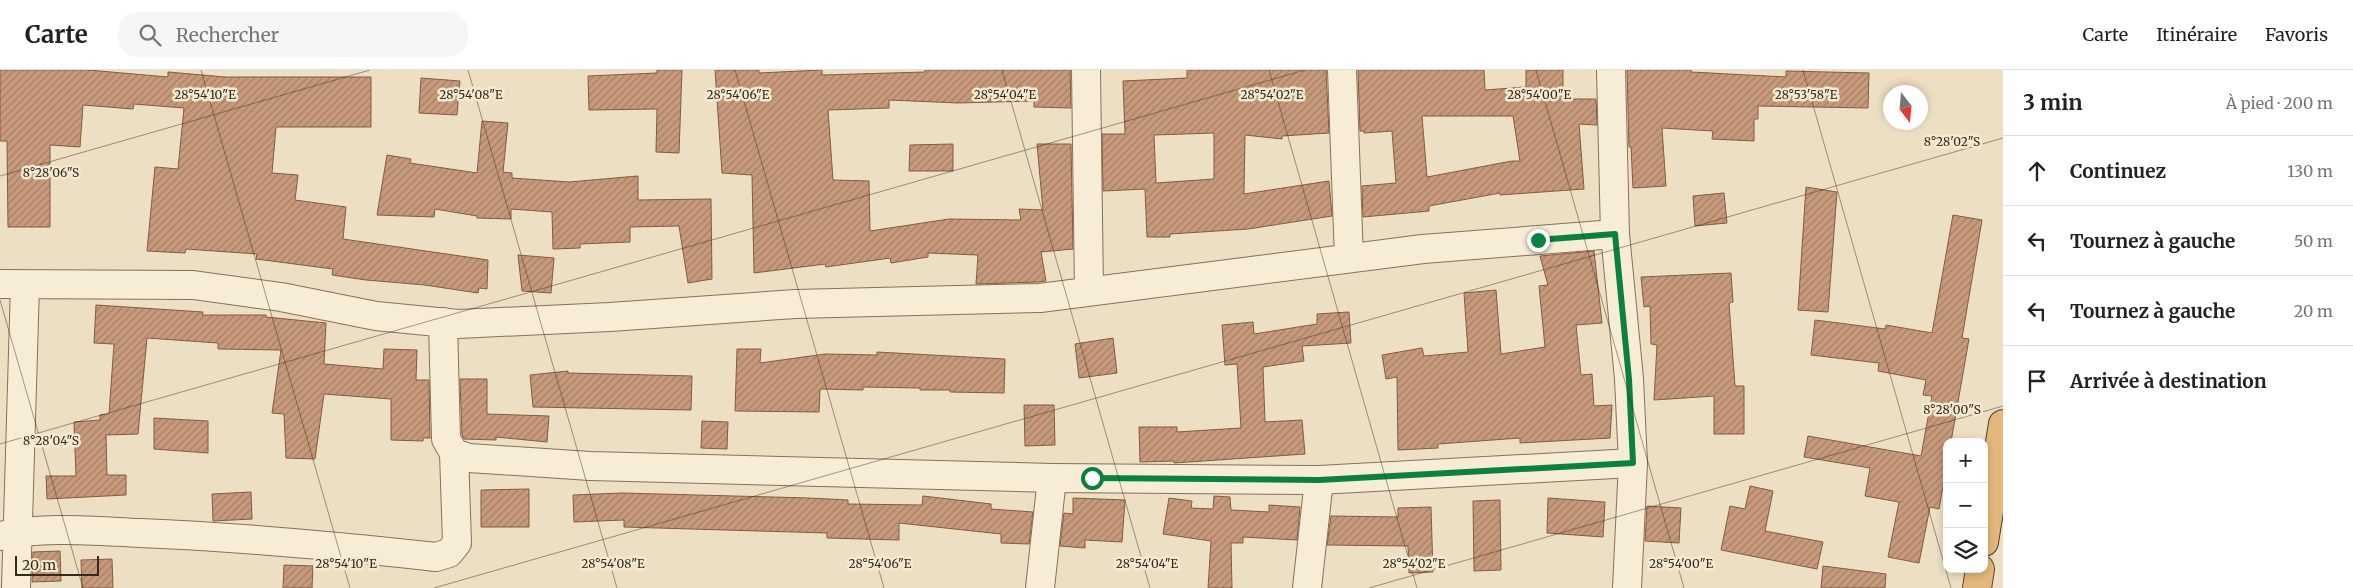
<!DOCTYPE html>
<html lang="fr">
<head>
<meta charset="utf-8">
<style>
  body { margin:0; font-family:Merriweather,serif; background:#f6f6f6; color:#222 }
  .controls { position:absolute; right:15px; bottom:15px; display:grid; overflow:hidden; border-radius:10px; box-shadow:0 2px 8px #0003 }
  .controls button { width:45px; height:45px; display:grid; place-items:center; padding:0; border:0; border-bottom:1px solid #e0e0e0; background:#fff; color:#222; font:25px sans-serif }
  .compass { position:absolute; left:1883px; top:15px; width:45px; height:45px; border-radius:50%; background:#fff; box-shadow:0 2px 8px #0003; rotate:164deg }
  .scale { position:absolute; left:15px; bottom:12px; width:84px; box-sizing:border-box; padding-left:5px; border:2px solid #36291e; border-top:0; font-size:14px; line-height:18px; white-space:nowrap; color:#36291e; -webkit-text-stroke:4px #f4ead2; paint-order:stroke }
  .stop { position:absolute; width:15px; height:15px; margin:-11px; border:4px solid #0b8043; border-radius:50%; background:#fff }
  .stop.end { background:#0b8043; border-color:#fff; box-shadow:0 1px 5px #0008 }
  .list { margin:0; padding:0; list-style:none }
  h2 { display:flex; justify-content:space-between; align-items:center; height:65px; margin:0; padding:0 20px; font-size:21px }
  h2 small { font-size:16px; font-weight:400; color:#767676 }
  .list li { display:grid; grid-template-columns:32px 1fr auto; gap:15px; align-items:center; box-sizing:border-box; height:70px; padding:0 20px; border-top:1px solid #e0e0e0 }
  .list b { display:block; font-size:19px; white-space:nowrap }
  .list em { font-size:16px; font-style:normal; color:#767676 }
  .icon { flex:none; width:28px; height:28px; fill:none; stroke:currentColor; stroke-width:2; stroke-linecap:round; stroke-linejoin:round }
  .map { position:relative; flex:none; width:2003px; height:518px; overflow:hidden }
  header { display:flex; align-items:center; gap:30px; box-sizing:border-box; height:70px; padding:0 25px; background:#fff; border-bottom:1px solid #e0e0e0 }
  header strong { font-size:24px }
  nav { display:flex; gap:28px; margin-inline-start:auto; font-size:18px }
  .search { width:350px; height:45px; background:#f6f6f6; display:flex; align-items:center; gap:12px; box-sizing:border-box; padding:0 18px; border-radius:20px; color:#767676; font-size:19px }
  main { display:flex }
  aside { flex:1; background:#fff }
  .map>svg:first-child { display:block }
</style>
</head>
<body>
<header>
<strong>Carte</strong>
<div class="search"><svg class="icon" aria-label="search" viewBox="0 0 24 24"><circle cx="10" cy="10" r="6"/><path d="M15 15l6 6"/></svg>Rechercher</div>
<nav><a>Carte</a><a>Itinéraire</a><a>Favoris</a></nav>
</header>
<main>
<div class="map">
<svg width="2003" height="518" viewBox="0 0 2003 518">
  <defs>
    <pattern id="building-hatch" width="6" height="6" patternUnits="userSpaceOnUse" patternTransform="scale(1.25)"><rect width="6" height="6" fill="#c89a7b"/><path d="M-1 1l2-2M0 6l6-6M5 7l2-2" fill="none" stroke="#a37e64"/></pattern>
  </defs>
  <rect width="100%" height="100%" fill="#ecdfc3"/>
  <g fill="url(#building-hatch)" stroke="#835b42" fill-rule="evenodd">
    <path d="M 0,0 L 88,0 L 168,7 L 168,2 L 225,7 L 371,7 L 371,57 L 276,57 L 272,103 L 298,105 L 295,130 L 346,137 L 343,169 L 488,190 L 487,219 L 479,218 L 478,223 L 425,215 L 366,210 L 332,205 L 333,199 L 256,189 L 257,184 L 186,179 L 185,183 L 147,181 L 155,97 L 178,99 L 184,38 L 134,34 L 133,39 L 83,35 L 80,77 L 50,75 L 50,157 L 8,157 L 7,71 L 0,71 Z"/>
    <path d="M 657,0 L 682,0 L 679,83 L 656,82 L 657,39 L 589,40 L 588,6 L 657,3 Z"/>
    <path d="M 715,0 L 759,0 L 759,3 L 822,0 L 822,5 L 925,2 L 925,0 L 1070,0 L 1071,38 L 1034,37 L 1034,31 L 958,33 L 889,30 L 889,38 L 828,40 L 833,110 L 869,111 L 870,161 L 949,149 L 1021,150 L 1019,139 L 1043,140 L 1037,74 L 1071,74 L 1073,179 L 1041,182 L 1046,211 L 1039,212 L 976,214 L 978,185 L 928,183 L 928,187 L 891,193 L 890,188 L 826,197 L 825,194 L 754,203 L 752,105 L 722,103 Z"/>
    <path d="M 1187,0 L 1326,0 L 1329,63 L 1282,66 L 1282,69 L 1245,65 L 1244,124 L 1329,111 L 1332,146 L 1248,159 L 1170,164 L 1170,167 L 1147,167 L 1145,119 L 1103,121 L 1102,64 L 1125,64 L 1123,11 L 1187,8 ZM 1214,63 L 1214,109 L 1156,113 L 1154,65 Z"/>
    <path d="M 1358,0 L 1484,0 L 1485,20 L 1526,17 L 1526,0 L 1563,0 L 1563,29 L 1596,29 L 1597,55 L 1579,54 L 1584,119 L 1500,125 L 1500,123 L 1429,136 L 1429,141 L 1363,147 L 1362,116 L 1396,113 L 1392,61 L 1364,63 L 1364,61 L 1360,61 ZM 1422,46 L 1513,46 L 1520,91 L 1512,91 L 1427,107 Z"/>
    <path d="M 1627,0 L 1691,0 L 1691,2 L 1786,7 L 1786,1 L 1869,3 L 1868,38 L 1758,36 L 1758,49 L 1754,49 L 1754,71 L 1712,69 L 1713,61 L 1662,58 L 1666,116 L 1633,118 L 1631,77 L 1629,77 Z"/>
    <path d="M 421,8 L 460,11 L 457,45 L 419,43 Z"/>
    <path d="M 482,51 L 508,53 L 503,102 L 512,103 L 512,108 L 569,112 L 638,106 L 638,130 L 711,129 L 712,209 L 688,213 L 679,156 L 630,157 L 630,172 L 580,174 L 580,178 L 553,179 L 552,142 L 511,139 L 511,149 L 477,148 L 477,146 L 435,139 L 434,147 L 377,145 L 387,85 L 411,89 L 410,93 L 477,103 Z"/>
    <path d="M 953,74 L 953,101 L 909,101 L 910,75 Z"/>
    <path d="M 1806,117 L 1837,122 L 1828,242 L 1798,240 Z"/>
    <path d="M 1724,123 L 1727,153 L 1695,156 L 1693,126 Z"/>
    <path d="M 1953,145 L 1982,150 L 1962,268 L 1969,269 L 1951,372 L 1947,372 L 1947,394 L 1939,439 L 1930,437 L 1919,493 L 1888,487 L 1899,432 L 1865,426 L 1870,398 L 1804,387 L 1808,366 L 1921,386 L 1932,326 L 1923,325 L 1926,310 L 1878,301 L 1879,293 L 1811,285 L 1815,250 L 1885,259 L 1886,255 L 1932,263 Z"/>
    <path d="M 1594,181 L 1602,253 L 1576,255 L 1581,305 L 1592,304 L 1594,336 L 1612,335 L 1610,368 L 1520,373 L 1520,368 L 1438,374 L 1438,378 L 1398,380 L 1397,307 L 1386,309 L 1382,285 L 1422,278 L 1424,286 L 1468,282 L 1464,223 L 1496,220 L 1501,284 L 1545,277 L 1539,216 L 1548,215 L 1540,186 Z"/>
    <path d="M 518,185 L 554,188 L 551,223 L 522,221 Z"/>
    <path d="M 1731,203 L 1733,232 L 1729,233 L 1735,316 L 1744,316 L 1744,364 L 1714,364 L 1714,326 L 1654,330 L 1657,275 L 1651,274 L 1650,236 L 1644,237 L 1641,207 Z"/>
    <path d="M 96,235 L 203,242 L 202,245 L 266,245 L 266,247 L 326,253 L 324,294 L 383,299 L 384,279 L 417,280 L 416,310 L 429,310 L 430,368 L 423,368 L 423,371 L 391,370 L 391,329 L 324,324 L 315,389 L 286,388 L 284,344 L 272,343 L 281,280 L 218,279 L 218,273 L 147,268 L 138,364 L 106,365 L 107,405 L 126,405 L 126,425 L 47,429 L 46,406 L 76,406 L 74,352 L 100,350 L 100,345 L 109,344 L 114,274 L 94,273 Z"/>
    <path d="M 1349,242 L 1351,273 L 1302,276 L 1304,291 L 1263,297 L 1265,352 L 1302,350 L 1305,384 L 1174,393 L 1174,391 L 1140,392 L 1139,357 L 1177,357 L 1177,362 L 1241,358 L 1237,294 L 1225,295 L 1222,255 L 1253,252 L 1254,264 L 1317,254 L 1317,244 Z"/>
    <path d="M 1113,268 L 1117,303 L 1079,308 L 1075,274 Z"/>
    <path d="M 737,279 L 761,279 L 760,293 L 825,284 L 877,285 L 877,282 L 1005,289 L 1004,323 L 950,322 L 950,320 L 920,320 L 920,318 L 863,317 L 863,320 L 820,319 L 819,342 L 735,341 Z"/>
    <path d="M 568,301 L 568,303 L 692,306 L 691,340 L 533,337 L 530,305 Z"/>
    <path d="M 460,309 L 487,309 L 487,344 L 549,346 L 547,372 L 496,367 L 496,370 L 464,369 L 462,365 Z"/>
    <path d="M 1024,335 L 1054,335 L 1055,375 L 1025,376 Z"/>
    <path d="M 154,348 L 208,351 L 208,383 L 154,379 Z"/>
    <path d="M 702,351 L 728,352 L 727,379 L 701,378 Z"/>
    <path d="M 1750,416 L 1773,421 L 1765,461 L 1823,472 L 1817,499 L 1721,480 L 1730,436 L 1745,439 Z"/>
    <path d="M 529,419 L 529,457 L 481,457 L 481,420 Z"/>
    <path d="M 251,422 L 252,449 L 213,451 L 212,424 Z"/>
    <path d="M 622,423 L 809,428 L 848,430 L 848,434 L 922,435 L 923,426 L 991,434 L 991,439 L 1033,442 L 1029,474 L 1001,473 L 1001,464 L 899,453 L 899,470 L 827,468 L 827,463 L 624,457 L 624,450 L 574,452 L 573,425 Z"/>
    <path d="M 1214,426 L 1230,427 L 1231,440 L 1269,442 L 1269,435 L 1300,437 L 1297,470 L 1243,467 L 1243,473 L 1231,473 L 1232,518 L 1208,518 L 1211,471 L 1163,464 L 1169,428 L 1192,431 L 1191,438 L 1213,439 Z"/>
    <path d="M 1073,428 L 1125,430 L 1122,472 L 1085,470 L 1085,478 L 1060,476 L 1064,443 L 1073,444 Z"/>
    <path d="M 1548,428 L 1605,432 L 1603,467 L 1547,463 Z"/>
    <path d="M 1500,430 L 1501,500 L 1474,501 L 1473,431 Z"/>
    <path d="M 1647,436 L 1681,438 L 1679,473 L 1645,471 Z"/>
    <path d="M 1431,437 L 1433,502 L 1409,503 L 1408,476 L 1327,475 L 1331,446 L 1398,447 L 1398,438 Z"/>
    <path d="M 60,481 L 61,511 L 32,512 L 33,482 Z"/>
    <path d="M 112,489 L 113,518 L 82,518 L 81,490 Z"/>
    <path d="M 284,495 L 313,496 L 312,518 L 283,518 Z"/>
    <path d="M 1823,496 L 1886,504 L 1885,518 L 1821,518 Z"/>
  </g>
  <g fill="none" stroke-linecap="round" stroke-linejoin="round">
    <defs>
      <g id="minor">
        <path d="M 1086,0 L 1089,221"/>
        <path d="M 1342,0 L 1349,188"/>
        <path d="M 1611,0 L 1615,164 L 1629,309 L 1633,393 L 1627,518"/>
        <path d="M 0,214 L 193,215 L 281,227 L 376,246 L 458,254 L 610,247 L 795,234 L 1040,228 L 1423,179 L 1615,164"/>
        <path d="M 443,252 L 446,369 L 454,383 L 469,388 L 590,396 L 1052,408 L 1319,410 L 1633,393"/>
        <path d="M 0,466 C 45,456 94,461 140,463 C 239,467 337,476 436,487 L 449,483 L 457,473 L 454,383"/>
        <path d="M 16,518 L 25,215"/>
        <path d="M 1040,518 L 1052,408"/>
        <path d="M 1307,518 L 1319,410"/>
      </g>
      <g id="trunk">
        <path d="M 1984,472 L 2003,354"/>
        <path d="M 1977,518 L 1980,499"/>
      </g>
    </defs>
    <use href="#minor" stroke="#85715b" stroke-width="30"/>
    <use href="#trunk" stroke="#533f2f" stroke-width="30"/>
    <use href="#minor" stroke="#f7edd6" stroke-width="28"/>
    <use href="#trunk" stroke="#e3b87a" stroke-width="28"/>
  </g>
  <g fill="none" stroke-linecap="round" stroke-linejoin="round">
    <path stroke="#0b8043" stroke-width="6" d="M 1092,408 L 1319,410 L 1633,393 L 1629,309 L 1615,164 L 1538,170"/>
  </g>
  <path fill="none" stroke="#36291e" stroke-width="1" stroke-opacity="0.45" d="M 201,0 L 350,518M 468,0 L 617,518M 735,0 L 884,518M 1002,0 L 1150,518M 1269,0 L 1417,518M 1536,0 L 1684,518M 1803,0 L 1951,518M 0,106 L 370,0M 0,230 L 83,518M 0,374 L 1305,0M 434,518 L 2003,68M 1369,518 L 2003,336"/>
  <g font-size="12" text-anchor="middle" fill="#36291e" stroke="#f4ead2" stroke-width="5" stroke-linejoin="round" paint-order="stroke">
    <text x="205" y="29">28°54'10"E</text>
    <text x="471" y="29">28°54'08"E</text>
    <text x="738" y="29">28°54'06"E</text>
    <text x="1005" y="29">28°54'04"E</text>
    <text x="1272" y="29">28°54'02"E</text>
    <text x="1539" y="29">28°54'00"E</text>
    <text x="1806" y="29">28°53'58"E</text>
    <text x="1952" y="76">8°28'02"S</text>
    <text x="51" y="107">8°28'06"S</text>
    <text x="1952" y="344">8°28'00"S</text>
    <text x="51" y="375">8°28'04"S</text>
    <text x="346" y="498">28°54'10"E</text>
    <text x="613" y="498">28°54'08"E</text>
    <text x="880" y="498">28°54'06"E</text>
    <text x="1147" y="498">28°54'04"E</text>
    <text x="1414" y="498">28°54'02"E</text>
    <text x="1681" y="498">28°54'00"E</text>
  </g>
</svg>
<div class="controls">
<button>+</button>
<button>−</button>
<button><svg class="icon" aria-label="layers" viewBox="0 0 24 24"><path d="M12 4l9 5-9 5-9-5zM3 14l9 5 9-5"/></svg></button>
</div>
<svg class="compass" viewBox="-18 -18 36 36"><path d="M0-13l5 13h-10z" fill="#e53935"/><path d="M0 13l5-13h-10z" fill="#767676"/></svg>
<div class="scale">20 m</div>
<div class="stop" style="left:1092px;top:408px"></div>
<div class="stop end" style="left:1538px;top:170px"></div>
</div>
<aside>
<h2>3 min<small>À pied · 200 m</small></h2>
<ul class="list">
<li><svg class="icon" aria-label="ahead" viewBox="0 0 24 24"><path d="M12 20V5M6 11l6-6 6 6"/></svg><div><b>Continuez</b></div><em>130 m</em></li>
<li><svg class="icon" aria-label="left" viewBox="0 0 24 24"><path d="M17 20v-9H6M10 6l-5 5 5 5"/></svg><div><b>Tournez à gauche</b></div><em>50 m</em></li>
<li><svg class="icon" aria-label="left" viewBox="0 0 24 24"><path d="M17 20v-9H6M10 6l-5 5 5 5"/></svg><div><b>Tournez à gauche</b></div><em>20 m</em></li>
<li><svg class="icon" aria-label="arrive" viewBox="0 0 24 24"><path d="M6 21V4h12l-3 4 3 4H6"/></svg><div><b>Arrivée à destination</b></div></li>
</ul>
</aside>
</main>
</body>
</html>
